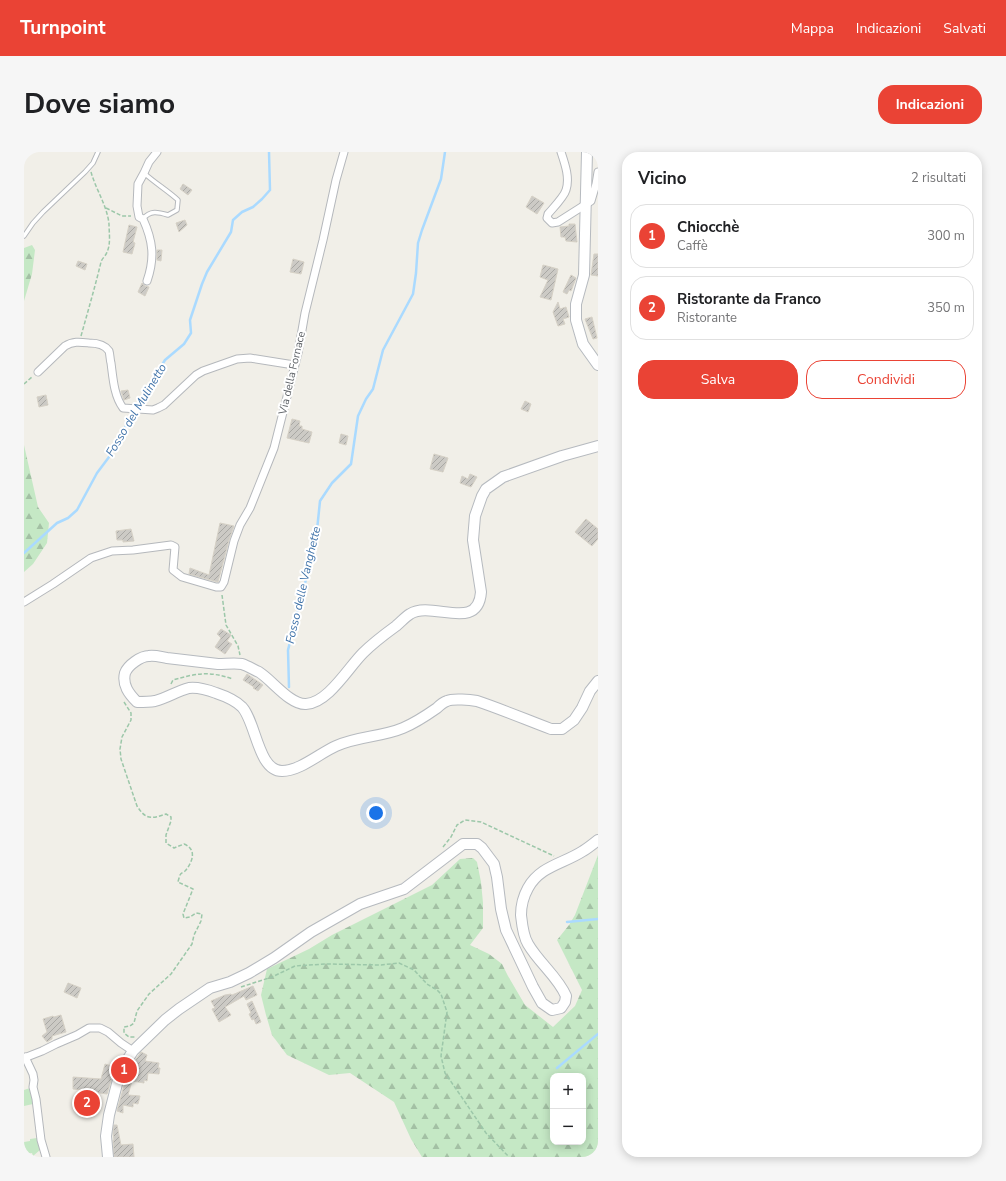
<!DOCTYPE html>
<html lang="it">
<head>
<meta charset="utf-8">
<style>
  body { margin:0; font-family:"Nunito Sans",sans-serif; background:#f6f6f6; color:#202124 }
  .controls { position:absolute; right:12px; bottom:12px; display:grid; overflow:hidden; border-radius:8px; box-shadow:0 2px 10px #0003 }
  .controls button { width:36px; height:36px; display:grid; place-items:center; padding:0; border:0; border-bottom:1px solid #e0e0e0; background:#fff; color:#202124; font:20px sans-serif }
  .you { position:absolute; left:352px; top:661px; width:14px; height:14px; margin:-10px; border:3px solid #fff; border-radius:50%; background:#1a73e8; box-shadow:0 0 0 6px #1a73e833 }
  .badge { display:grid; place-items:center; width:26px; height:26px; border-radius:50%; background:#ea4335; color:#fff; font-size:13px; font-weight:700 }
  .pin { position:absolute; translate:-50% -50%; border:2px solid #fff; box-shadow:0 1px 4px #0006 }
  .list { margin:0; padding:0; list-style:none }
  h2 { display:flex; justify-content:space-between; align-items:center; height:52px; margin:0; padding:0 16px; font-size:17px }
  h2 small { font-size:13px; font-weight:400; color:#757577 }
  .list li { display:grid; grid-template-columns:26px 1fr auto; gap:12px; align-items:center; box-sizing:border-box; height:64px; margin:0 8px 8px; padding:0 8px; border:1px solid #e0e0e0; border-radius:16px }
  .list b { display:block; font-size:15px; white-space:nowrap }
  .list p { margin:0; font-size:13px; white-space:nowrap; color:#757577 }
  .list em { font-size:13px; font-style:normal; color:#757577 }
  .actions { display:flex; gap:8px; padding:12px 16px }
  .actions a { flex:1; padding:9px 0; border:1px solid #ea4335; border-radius:16px; text-align:center; font-size:14px; color:#ea4335 }
  .actions .main { background:#ea4335; color:#fff }
  .map { position:relative; flex:none; width:574px; height:1005px; overflow:hidden; border-radius:16px }
  header { display:flex; align-items:center; gap:24px; box-sizing:border-box; height:56px; padding:0 20px; background:#ea4335; color:#fff }
  header strong { font-size:19px }
  nav { display:flex; gap:22px; margin-inline-start:auto; font-size:14px }
  .intro { display:flex; align-items:center; justify-content:space-between; box-sizing:border-box; height:96px; padding:0 24px }
  h1 { margin:0; font-size:28px }
  .button { padding:10px 18px; border-radius:16px; background:#ea4335; color:#fff; font-size:14px; font-weight:700 }
  main { display:flex; gap:24px; padding:0 24px }
  aside { flex:1; background:#fff; border-radius:16px; box-shadow:0 2px 10px #0003 }
  .map>svg:first-child { display:block }
</style>
</head>
<body>
<header>
<strong>Turnpoint</strong>
<nav><a>Mappa</a><a>Indicazioni</a><a>Salvati</a></nav>
</header>
<div class="intro"><h1>Dove siamo</h1><a class="button">Indicazioni</a></div>
<main>
<div class="map">
<svg width="574" height="1005" viewBox="0 0 574 1005">
  <defs>
    <pattern id="forest-firs" width="22" height="20" patternUnits="userSpaceOnUse"><rect width="22" height="20" fill="#c5e8c5"/><path d="M5 1l3.5 6h-7zM16 11l3.5 6h-7z" fill="#a3c0a4"/></pattern>
    <pattern id="building-hatch" width="6" height="6" patternUnits="userSpaceOnUse"><rect width="6" height="6" fill="#cccac5"/><path d="M-1 1l2-2M0 6l6-6M5 7l2-2" fill="none" stroke="#a9a8a4"/></pattern>
  </defs>
  <rect width="100%" height="100%" fill="#f1efe8"/>
  <g fill="url(#forest-firs)" fill-rule="evenodd">
    <path d="M 8,93 L 11,98 L 8,122 L 0,149 L 0,96 Z"/>
    <path d="M 0,293 L 14,355 L 25,371 L 23,391 L 9,412 L 0,420 Z"/>
    <path d="M 574,703 L 574,1005 L 398,1005 L 387,987 L 370,950 L 326,921 L 305,923 L 263,903 L 248,883 L 242,863 L 237,843 L 243,817 L 285,797 L 308,783 L 408,733 L 436,707 L 449,706 L 453,710 L 457,730 L 459,751 L 459,776 L 446,793 L 465,802 L 478,812 L 484,824 L 501,853 L 529,875 L 551,854 L 558,838 L 533,788 L 545,773 L 551,763 ZM 529,924 L 559,924 L 559,990 L 529,990 Z"/>
  </g>
  <g fill="#c5e8c5">
    <path d="M 6,936 L 9,952 L 0,954 L 0,938 Z"/>
    <path d="M 13,986 L 16,998 L 9,1004 L 8,1001 L 0,1002 L 0,990 L 6,989 L 6,987 Z"/>
  </g>
  <g fill="none" stroke-linecap="round" stroke-linejoin="round">
    <g stroke="#aadaff" stroke-width="2.5">
      <path d="M 0,401 L 33,371 L 44,366 L 53,358 L 73,321 L 85,305 L 104,270 L 141,208 L 160,192 L 167,181 L 166,168 L 178,132 L 183,120 L 207,80 L 209,68 L 218,60 L 229,55 L 238,47 L 246,38 L 245,0"/>
      <path d="M 265,535 L 264,498 L 292,388 L 296,349 L 308,331 L 327,312 L 334,264 L 342,247 L 349,237 L 359,198 L 389,142 L 392,121 L 394,91 L 398,78 L 417,27 L 421,0"/>
      <path d="M 543,770 L 574,767"/>
      <path d="M 533,916 L 574,882"/>
    </g>
  </g>
  <g fill="url(#building-hatch)" stroke="#d6d1c6">
    <path d="M 159,32 L 168,38 L 164,43 L 156,37 Z"/>
    <path d="M 508,44 L 520,51 L 513,62 L 502,55 Z"/>
    <path d="M 161,68 L 163,73 L 155,80 L 152,71 Z"/>
    <path d="M 545,72 L 551,72 L 553,90 L 542,89 L 541,85 L 537,85 L 536,75 L 545,74 Z"/>
    <path d="M 105,73 L 113,75 L 109,90 L 111,91 L 108,102 L 99,100 Z"/>
    <path d="M 133,98 L 138,98 L 137,109 L 133,108 Z"/>
    <path d="M 570,102 L 574,102 L 574,124 L 567,123 Z"/>
    <path d="M 269,107 L 280,110 L 277,122 L 266,120 Z"/>
    <path d="M 54,109 L 63,112 L 61,118 L 52,114 Z"/>
    <path d="M 519,113 L 534,117 L 527,148 L 516,145 L 524,128 L 516,125 Z"/>
    <path d="M 547,123 L 552,126 L 547,139 L 545,138 L 543,142 L 539,140 Z"/>
    <path d="M 118,131 L 121,134 L 125,135 L 121,144 L 114,140 Z"/>
    <path d="M 534,150 L 536,157 L 542,155 L 545,165 L 539,167 L 541,172 L 534,174 L 529,160 Z"/>
    <path d="M 568,165 L 573,186 L 569,187 L 561,167 Z"/>
    <path d="M 104,238 L 106,246 L 100,248 L 97,239 Z"/>
    <path d="M 22,243 L 24,253 L 15,255 L 13,245 Z"/>
    <path d="M 501,249 L 507,252 L 504,260 L 497,257 Z"/>
    <path d="M 268,267 L 276,269 L 275,274 L 278,274 L 278,277 L 288,280 L 285,291 L 263,286 Z"/>
    <path d="M 317,282 L 324,284 L 322,293 L 315,291 Z"/>
    <path d="M 410,302 L 424,306 L 419,320 L 406,317 Z"/>
    <path d="M 446,322 L 453,325 L 447,335 L 436,331 L 438,324 L 444,327 Z"/>
    <path d="M 562,367 L 574,377 L 574,387 L 568,394 L 551,380 Z"/>
    <path d="M 196,371 L 210,374 L 205,388 L 194,430 L 165,422 L 166,416 L 185,423 Z"/>
    <path d="M 107,377 L 110,389 L 99,390 L 99,388 L 93,388 L 92,379 Z"/>
    <path d="M 197,477 L 207,483 L 203,489 L 208,492 L 201,502 L 191,495 L 197,486 L 193,482 Z"/>
    <path d="M 223,522 L 239,533 L 234,539 L 229,536 L 230,535 L 219,528 Z"/>
    <path d="M 44,831 L 57,836 L 53,846 L 40,840 Z"/>
    <path d="M 229,834 L 233,843 L 222,848 L 220,844 L 201,855 L 207,863 L 195,870 L 188,857 L 191,856 L 187,849 L 201,843 L 207,842 L 208,843 Z"/>
    <path d="M 228,849 L 237,870 L 232,872 L 230,867 L 228,868 L 225,862 L 227,861 L 223,852 Z"/>
    <path d="M 37,863 L 42,880 L 28,884 L 28,887 L 23,890 L 18,884 L 23,880 L 19,867 L 29,864 L 30,865 Z"/>
    <path d="M 117,900 L 123,903 L 121,909 L 135,911 L 134,916 L 136,916 L 135,922 L 124,921 L 123,929 L 120,928 L 120,931 L 108,929 L 104,943 L 116,944 L 114,952 L 109,951 L 109,955 L 99,953 L 99,961 L 93,959 L 104,919 Z"/>
    <path d="M 81,912 L 91,915 L 83,942 L 69,940 L 67,959 L 57,958 L 59,938 L 49,937 L 49,925 L 77,927 Z"/>
    <path d="M 90,973 L 93,973 L 97,993 L 109,992 L 110,1005 L 90,1005 L 89,988 L 90,988 L 89,981 Z"/>
  </g>
  <g fill="none" stroke-linecap="round" stroke-linejoin="round">
    <defs>
      <g id="service">
        <path d="M 119,67 C 126,58 134,60 144,63 L 153,58 L 154,48 C 143,38 131,31 120,21"/>
        <path d="M 0,84 L 9,71 L 19,60 L 61,20 L 69,11 L 74,0"/>
      </g>
      <g id="minor">
        <path d="M 537,0 C 541,12 546,26 542,38 C 540,45 529,56 524,62 L 523,66 L 528,71 L 534,70 L 567,49 L 572,32 L 574,20"/>
        <path d="M 123,129 C 131,106 129,89 119,67 L 115,65 L 113,54 L 114,32 L 120,21 L 125,10 L 133,0"/>
        <path d="M 14,220 L 41,194 C 49,189 56,190 65,191 C 72,191 81,193 85,199 C 86,202 86,208 87,211 C 89,226 90,244 99,256 L 129,258 L 134,256 L 140,253 L 172,223 L 179,219 L 213,207 L 226,206 L 270,213"/>
        <path d="M 0,450 L 29,432 L 67,406 L 88,399 L 109,398 L 147,393 L 151,395 L 149,418 L 158,425 L 192,435 L 197,435 L 200,430 L 210,389 L 216,373 L 226,356 L 250,296 L 274,201 L 281,161 L 299,88 L 312,28 L 320,0"/>
        <path d="M 1,905 L 9,922 L 10,928 L 9,935 L 12,947 L 17,988 L 22,1005"/>
        <path d="M 0,906 L 18,899 L 32,892 L 53,883 L 65,876 L 76,876 L 84,880 L 97,891 L 109,899"/>
      </g>
      <g id="secondary">
        <path d="M 563,0 L 560,123 L 552,152 L 552,168 L 559,192 L 574,213"/>
        <path d="M 574,294 L 538,304 L 479,325 L 462,337 L 458,344 L 451,364 L 449,388 L 457,440 C 454,481 408,448 386,462 C 381,465 377,470 372,474 C 361,482 349,491 339,501 C 324,516 304,551 282,552 C 266,553 248,528 235,520 C 230,518 224,514 218,512 C 211,511 202,512 194,512 C 177,510 160,508 143,506 C 137,505 130,503 125,504 C 117,504 104,513 101,521 C 98,533 105,542 113,550 C 119,550 125,550 131,549 C 143,546 153,539 165,536 C 174,535 184,538 192,541 C 201,544 211,548 218,555 C 232,570 234,619 258,619 C 276,619 296,601 312,594 C 334,584 358,585 379,576 C 391,571 403,563 413,556 C 416,553 420,550 423,549 C 429,546 447,548 453,549 C 477,557 503,568 527,577 L 538,577 L 550,568 L 558,556 L 566,539 L 574,529"/>
        <path d="M 84,1005 L 82,984 L 85,963 L 95,924 L 98,916 L 109,899 L 141,868 L 155,857 L 186,836 L 206,830 L 225,821 L 250,806 L 287,780 L 336,752 L 380,737 L 439,692 L 453,692 L 458,696 L 470,712 L 473,725 L 477,757 L 482,778 L 509,835 L 518,851 L 528,858 L 537,856 L 541,850 L 542,844 C 534,825 515,811 504,792 C 499,784 498,772 497,763 C 497,752 499,745 504,736 C 516,714 539,712 559,699 C 564,696 569,692 574,688"/>
      </g>
    </defs>
    <use href="#service" stroke="#b5b8bc" stroke-width="5.5"/>
    <use href="#minor" stroke="#b5b8bc" stroke-width="9"/>
    <use href="#secondary" stroke="#b6babf" stroke-width="12"/>
    <g stroke="#9cc7a9" stroke-width="1.5" stroke-dasharray="4 2" stroke-linecap="butt">
      <path d="M 82,56 L 98,64 L 107,64"/>
      <path d="M 57,184 C 64,159 71,135 77,110 C 78,106 82,104 83,100 C 87,92 85,80 85,72 C 83,53 72,38 67,20"/>
      <path d="M 0,232 L 8,225"/>
      <path d="M 198,443 L 202,473 L 214,494 L 216,503"/>
      <path d="M 147,532 L 149,528 C 173,521 185,519 209,527"/>
      <path d="M 100,550 L 107,561 L 107,568 L 98,585 L 96,597 L 97,607 L 113,654 C 122,668 127,667 142,662 L 147,665 L 147,669 L 142,683 L 142,691 L 150,696 L 160,692 C 173,697 169,710 161,719 C 160,720 157,721 156,723 C 156,723 154,729 154,730 L 169,737 L 159,762 L 160,766 L 166,765 L 172,761 L 178,762 L 177,769 L 170,783 L 168,792 L 147,822 L 125,842 L 113,859 L 110,871 L 106,874 L 100,875 L 100,881 L 105,885 L 111,885"/>
      <path d="M 419,695 L 427,685 L 433,673 L 441,668 L 457,670 L 530,704"/>
      <path d="M 217,835 L 248,825 L 271,814 L 302,812 L 357,813 L 375,811 L 390,818 L 403,832 L 413,838 L 417,842 L 423,860 L 417,904 L 421,921 L 439,947 L 462,981 L 485,1005"/>
    </g>
    <use href="#service" stroke="#fff" stroke-width="3.5"/>
    <use href="#minor" stroke="#fff" stroke-width="7"/>
    <use href="#secondary" stroke="#fff" stroke-width="10"/>
  </g>
  <g text-anchor="middle" dominant-baseline="central" stroke-width="4" stroke-linejoin="round" paint-order="stroke">
    <g font-size="11" fill="#5f6368" stroke="#fff">
      <text transform="translate(268 221) rotate(-77)">Via della Fornace</text>
    </g>
    <g font-size="12" font-style="italic" fill="#4174aa" stroke="#fff">
      <text transform="translate(112 258) rotate(-59)">Fosso del Mulinetto</text>
      <text transform="translate(279 433) rotate(-77)">Fosso delle Vanghette</text>
    </g>
  </g>
</svg>
<div class="controls">
<button>+</button>
<button>−</button>
</div>
<div class="you"></div>
<div class="pin badge" style="left:100px;top:918px">1</div>
<div class="pin badge" style="left:63px;top:951px">2</div>
</div>
<aside>
<h2>Vicino<small>2 risultati</small></h2>
<ul class="list">
<li><span class="badge">1</span><div><b>Chiocchè</b><p>Caffè</p></div><em>300 m</em></li>
<li><span class="badge">2</span><div><b>Ristorante da Franco</b><p>Ristorante</p></div><em>350 m</em></li>
</ul>
<div class="actions"><a class="main">Salva</a><a>Condividi</a></div>
</aside>
</main>
</body>
</html>
